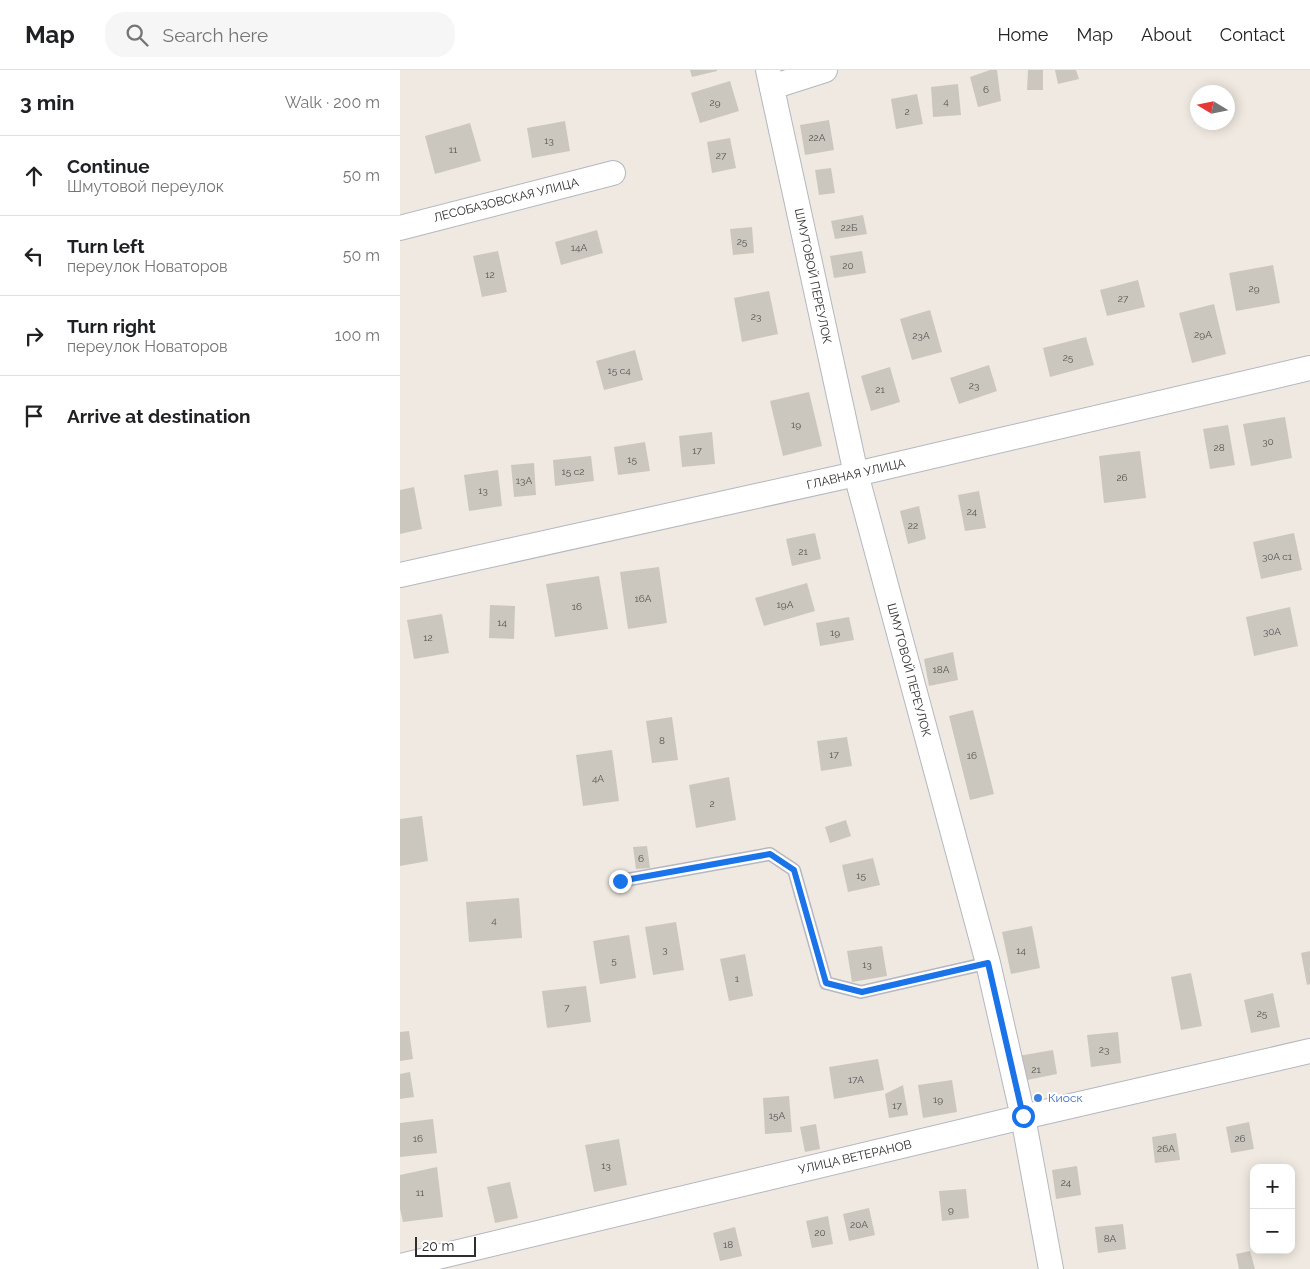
<!DOCTYPE html>
<html lang="en">
<head>
<meta charset="utf-8">
<style>
  body { margin:0; font-family:Raleway,sans-serif; background:#f6f6f6; color:#202124 }
  .controls { position:absolute; right:15px; bottom:15px; display:grid; overflow:hidden; border-radius:10px; box-shadow:0 2px 12px #0003 }
  .controls button { width:45px; height:45px; display:grid; place-items:center; padding:0; border:0; border-bottom:1px solid #e0e0e0; background:#fff; color:#202124; font:25px sans-serif }
  .compass { position:absolute; left:790px; top:15px; width:45px; height:45px; border-radius:50%; background:#fff; box-shadow:0 2px 12px #0003; rotate:280deg }
  .scale { position:absolute; left:15px; bottom:12px; width:61px; box-sizing:border-box; padding-left:5px; border:2px solid #2e2e2e; border-top:0; font-size:14px; line-height:18px; white-space:nowrap; color:#2e2e2e; -webkit-text-stroke:4px #fff; paint-order:stroke }
  .stop { position:absolute; width:15px; height:15px; margin:-11px; border:4px solid #1a73e8; border-radius:50%; background:#fff }
  .stop.end { background:#1a73e8; border-color:#fff; box-shadow:0 1px 5px #0008 }
  .list { margin:0; padding:0; list-style:none }
  h2 { display:flex; justify-content:space-between; align-items:center; height:65px; margin:0; padding:0 20px; font-size:21px }
  h2 small { font-size:16px; font-weight:400; color:#757577 }
  .list li { display:grid; grid-template-columns:32px 1fr auto; gap:15px; align-items:center; box-sizing:border-box; height:80px; padding:0 20px; border-top:1px solid #e0e0e0 }
  .list b { display:block; font-size:19px; white-space:nowrap }
  .list p { margin:0; font-size:16px; white-space:nowrap; color:#757577 }
  .list em { font-size:16px; font-style:normal; color:#757577 }
  .icon { flex:none; width:28px; height:28px; fill:none; stroke:currentColor; stroke-width:2; stroke-linecap:round; stroke-linejoin:round }
  .map { position:relative; flex:none; width:910px; height:1199px; overflow:hidden }
  header { display:flex; align-items:center; gap:30px; box-sizing:border-box; height:70px; padding:0 25px; background:#fff; border-bottom:1px solid #e0e0e0 }
  header strong { font-size:24px }
  nav { display:flex; gap:28px; margin-inline-start:auto; font-size:18px }
  .search { width:350px; height:45px; background:#f6f6f6; display:flex; align-items:center; gap:12px; box-sizing:border-box; padding:0 18px; border-radius:20px; color:#757577; font-size:19px }
  main { display:flex }
  aside { flex:1; background:#fff }
  .map>svg:first-child { display:block }
</style>
</head>
<body>
<header>
<strong>Map</strong>
<div class="search"><svg class="icon" aria-label="search" viewBox="0 0 24 24"><circle cx="10" cy="10" r="6"/><path d="M15 15l6 6"/></svg>Search here</div>
<nav><a>Home</a><a>Map</a><a>About</a><a>Contact</a></nav>
</header>
<main>
<aside>
<h2>3 min<small>Walk · 200 m</small></h2>
<ul class="list">
<li><svg class="icon" aria-label="ahead" viewBox="0 0 24 24"><path d="M12 20V5M6 11l6-6 6 6"/></svg><div><b>Continue</b><p>Шмутовой переулок</p></div><em>50 m</em></li>
<li><svg class="icon" aria-label="left" viewBox="0 0 24 24"><path d="M17 20v-9H6M10 6l-5 5 5 5"/></svg><div><b>Turn left</b><p>переулок Новаторов</p></div><em>50 m</em></li>
<li><svg class="icon" aria-label="right" viewBox="0 0 24 24"><path d="M7 20v-9h11M14 6l5 5-5 5"/></svg><div><b>Turn right</b><p>переулок Новаторов</p></div><em>100 m</em></li>
<li><svg class="icon" aria-label="arrive" viewBox="0 0 24 24"><path d="M6 21V4h12l-3 4 3 4H6"/></svg><div><b>Arrive at destination</b></div></li>
</ul>
</aside>
<div class="map">
<svg width="910" height="1199" viewBox="0 0 910 1199">
  <rect width="100%" height="100%" fill="#efe9e1"/>
  <g fill="#cbc7bf">
    <path d="M 290,0 L 317,0 L 317,1 L 292,7 Z"/>
    <path d="M 590,0 L 597,0 L 601,31 L 578,37 L 570,7 Z"/>
    <path d="M 628,0 L 643,0 L 643,20 L 627,20 Z"/>
    <path d="M 655,0 L 676,0 L 679,9 L 658,14 Z"/>
    <path d="M 330,11 L 339,41 L 300,53 L 291,23 Z"/>
    <path d="M 558,14 L 561,45 L 533,47 L 531,17 Z"/>
    <path d="M 517,24 L 523,54 L 496,59 L 491,29 Z"/>
    <path d="M 429,50 L 434,80 L 405,85 L 400,55 Z"/>
    <path d="M 165,51 L 170,81 L 132,88 L 127,58 Z"/>
    <path d="M 70,53 L 81,91 L 35,104 L 25,66 Z"/>
    <path d="M 330,68 L 336,98 L 312,103 L 307,72 Z"/>
    <path d="M 431,98 L 435,123 L 419,125 L 415,100 Z"/>
    <path d="M 463,145 L 467,164 L 435,169 L 431,151 Z"/>
    <path d="M 352,157 L 354,183 L 333,185 L 330,159 Z"/>
    <path d="M 197,160 L 203,183 L 161,195 L 155,172 Z"/>
    <path d="M 98,181 L 107,222 L 82,227 L 73,186 Z"/>
    <path d="M 462,181 L 466,203 L 434,208 L 430,186 Z"/>
    <path d="M 873,195 L 880,233 L 836,241 L 829,203 Z"/>
    <path d="M 738,210 L 745,237 L 707,246 L 700,220 Z"/>
    <path d="M 369,221 L 378,264 L 342,272 L 334,228 Z"/>
    <path d="M 814,234 L 826,284 L 792,293 L 779,243 Z"/>
    <path d="M 530,240 L 542,282 L 512,290 L 500,249 Z"/>
    <path d="M 686,267 L 694,295 L 650,307 L 643,278 Z"/>
    <path d="M 235,280 L 243,310 L 204,320 L 196,291 Z"/>
    <path d="M 589,295 L 597,321 L 559,334 L 550,308 Z"/>
    <path d="M 490,297 L 500,332 L 471,341 L 461,306 Z"/>
    <path d="M 409,322 L 422,376 L 383,386 L 370,331 Z"/>
    <path d="M 885,347 L 892,388 L 851,396 L 843,354 Z"/>
    <path d="M 828,355 L 835,395 L 810,399 L 803,359 Z"/>
    <path d="M 312,362 L 315,394 L 282,397 L 279,366 Z"/>
    <path d="M 245,372 L 250,401 L 218,405 L 214,377 Z"/>
    <path d="M 740,381 L 746,428 L 704,433 L 699,386 Z"/>
    <path d="M 191,386 L 194,411 L 155,416 L 153,390 Z"/>
    <path d="M 134,393 L 136,425 L 114,427 L 111,395 Z"/>
    <path d="M 98,400 L 102,436 L 69,441 L 64,405 Z"/>
    <path d="M 14,417 L 22,459 L 0,464 L 0,420 Z"/>
    <path d="M 579,421 L 586,458 L 565,461 L 558,425 Z"/>
    <path d="M 519,436 L 526,469 L 508,474 L 500,441 Z"/>
    <path d="M 415,463 L 421,489 L 392,496 L 386,469 Z"/>
    <path d="M 894,463 L 902,500 L 861,509 L 853,472 Z"/>
    <path d="M 259,497 L 267,553 L 228,559 L 220,502 Z"/>
    <path d="M 199,506 L 208,559 L 155,567 L 146,514 Z"/>
    <path d="M 407,513 L 415,541 L 364,556 L 355,528 Z"/>
    <path d="M 90,535 L 115,536 L 114,569 L 89,568 Z"/>
    <path d="M 890,537 L 898,576 L 854,586 L 846,547 Z"/>
    <path d="M 42,544 L 49,583 L 14,589 L 7,550 Z"/>
    <path d="M 449,547 L 454,570 L 420,576 L 416,553 Z"/>
    <path d="M 553,582 L 558,610 L 529,616 L 524,589 Z"/>
    <path d="M 573,640 L 594,724 L 570,730 L 549,646 Z"/>
    <path d="M 272,647 L 278,690 L 252,693 L 246,651 Z"/>
    <path d="M 447,667 L 452,696 L 421,701 L 417,671 Z"/>
    <path d="M 212,680 L 219,731 L 183,736 L 176,685 Z"/>
    <path d="M 329,707 L 336,750 L 296,758 L 289,715 Z"/>
    <path d="M 22,746 L 28,791 L 0,796 L 0,749 Z"/>
    <path d="M 446,750 L 451,766 L 430,773 L 425,757 Z"/>
    <path d="M 247,776 L 250,798 L 236,799 L 233,777 Z"/>
    <path d="M 473,788 L 480,815 L 448,822 L 442,795 Z"/>
    <path d="M 119,828 L 122,868 L 69,872 L 66,832 Z"/>
    <path d="M 276,852 L 284,900 L 253,905 L 245,857 Z"/>
    <path d="M 632,856 L 640,898 L 611,904 L 602,862 Z"/>
    <path d="M 229,865 L 236,908 L 200,914 L 193,871 Z"/>
    <path d="M 482,876 L 487,906 L 452,912 L 447,881 Z"/>
    <path d="M 910,881 L 910,914 L 907,915 L 901,883 Z"/>
    <path d="M 345,884 L 353,926 L 329,931 L 320,889 Z"/>
    <path d="M 791,903 L 802,956 L 781,960 L 771,907 Z"/>
    <path d="M 186,916 L 191,952 L 147,958 L 142,921 Z"/>
    <path d="M 873,923 L 880,957 L 851,963 L 844,930 Z"/>
    <path d="M 9,961 L 13,989 L 0,991 L 0,962 Z"/>
    <path d="M 718,962 L 721,993 L 691,997 L 687,965 Z"/>
    <path d="M 653,980 L 657,1004 L 622,1011 L 618,986 Z"/>
    <path d="M 478,989 L 484,1020 L 434,1029 L 429,997 Z"/>
    <path d="M 10,1002 L 14,1027 L 0,1029 L 0,1004 Z"/>
    <path d="M 552,1010 L 557,1042 L 523,1048 L 518,1015 Z"/>
    <path d="M 503,1015 L 508,1045 L 489,1048 L 485,1024 Z"/>
    <path d="M 389,1026 L 392,1062 L 365,1064 L 363,1028 Z"/>
    <path d="M 33,1049 L 37,1083 L 0,1087 L 0,1053 Z"/>
    <path d="M 849,1052 L 854,1079 L 831,1083 L 826,1057 Z"/>
    <path d="M 416,1054 L 420,1079 L 405,1082 L 400,1057 Z"/>
    <path d="M 776,1063 L 780,1090 L 755,1093 L 752,1067 Z"/>
    <path d="M 219,1069 L 227,1115 L 194,1122 L 185,1075 Z"/>
    <path d="M 677,1096 L 681,1125 L 656,1129 L 652,1100 Z"/>
    <path d="M 37,1097 L 43,1147 L 3,1152 L 0,1139 L 0,1105 Z"/>
    <path d="M 110,1112 L 118,1148 L 95,1153 L 87,1117 Z"/>
    <path d="M 566,1119 L 569,1148 L 542,1151 L 539,1121 Z"/>
    <path d="M 469,1138 L 475,1165 L 449,1171 L 443,1144 Z"/>
    <path d="M 428,1146 L 433,1174 L 412,1178 L 406,1151 Z"/>
    <path d="M 723,1154 L 726,1179 L 698,1183 L 695,1157 Z"/>
    <path d="M 335,1157 L 342,1186 L 320,1191 L 313,1163 Z"/>
    <path d="M 850,1181 L 855,1199 L 839,1199 L 836,1184 Z"/>
  </g>
  <g fill="none" stroke-linecap="round" stroke-linejoin="round">
    <defs>
      <path id="lane" d="M 220,811 L 370,784 L 394,800 L 426,913 L 461,922 L 588,893"/>
      <g id="street">
        <path d="M 368,0 L 456,404 L 588,893 L 623,1047 L 651,1199"/>
        <path d="M 372,17 L 425,0"/>
        <path d="M 0,158 L 213,103"/>
        <path d="M 0,505 L 456,404 L 910,298"/>
        <path d="M 0,1196 L 623,1047 L 910,981"/>
      </g>
    </defs>
    <use href="#lane" stroke="#b4b7c1" stroke-width="14"/>
    <use href="#street" stroke="#b4b7c1" stroke-width="26"/>
    <use href="#lane" stroke="#fff" stroke-width="11"/>
    <use href="#street" stroke="#fff" stroke-width="24"/>
  </g>
  <g fill="none" stroke-linecap="round" stroke-linejoin="round">
    <path stroke="#1a73e8" stroke-width="6" d="M 220,811 L 370,784 L 394,800 L 426,913 L 462,922 L 588,893 L 623,1046"/>
  </g>
  <circle fill="#3f7fe0" stroke="#fff" stroke-width="2" cx="638" cy="1028" r="5"/>
  <g text-anchor="middle" dominant-baseline="central" stroke-width="4" stroke-linejoin="round" paint-order="stroke">
    <g font-size="10" fill="#555452">
      <text x="586" y="19">6</text>
      <text x="546" y="31">4</text>
      <text x="315" y="32">29</text>
      <text x="507" y="41">2</text>
      <text x="417" y="67">22А</text>
      <text x="149" y="70">13</text>
      <text x="53" y="79">11</text>
      <text x="321" y="85">27</text>
      <text x="449" y="157">22Б</text>
      <text x="342" y="171">25</text>
      <text x="179" y="177">14А</text>
      <text x="448" y="195">20</text>
      <text x="90" y="204">12</text>
      <text x="854" y="218">29</text>
      <text x="723" y="228">27</text>
      <text x="356" y="246">23</text>
      <text x="803" y="264">29А</text>
      <text x="521" y="265">23А</text>
      <text x="668" y="287">25</text>
      <text x="219" y="300">15 с4</text>
      <text x="574" y="315">23</text>
      <text x="480" y="319">21</text>
      <text x="396" y="354">19</text>
      <text x="868" y="371">30</text>
      <text x="819" y="377">28</text>
      <text x="297" y="380">17</text>
      <text x="232" y="389">15</text>
      <text x="173" y="401">15 с2</text>
      <text x="722" y="407">26</text>
      <text x="124" y="410">13А</text>
      <text x="83" y="420">13</text>
      <text x="572" y="441">24</text>
      <text x="513" y="455">22</text>
      <text x="403" y="481">21</text>
      <text x="877" y="486">30А с1</text>
      <text x="243" y="528">16А</text>
      <text x="385" y="534">19А</text>
      <text x="177" y="536">16</text>
      <text x="102" y="552">14</text>
      <text x="872" y="561">30А</text>
      <text x="435" y="562">19</text>
      <text x="28" y="567">12</text>
      <text x="541" y="599">18А</text>
      <text x="262" y="670">8</text>
      <text x="434" y="684">17</text>
      <text x="572" y="685">16</text>
      <text x="198" y="708">4А</text>
      <text x="312" y="733">2</text>
      <text x="241" y="788">6</text>
      <text x="461" y="805">15</text>
      <text x="94" y="850">4</text>
      <text x="265" y="879">3</text>
      <text x="621" y="880">14</text>
      <text x="214" y="890">5</text>
      <text x="467" y="894">13</text>
      <text x="337" y="908">1</text>
      <text x="167" y="937">7</text>
      <text x="862" y="943">25</text>
      <text x="704" y="979">23</text>
      <text x="636" y="999">21</text>
      <text x="456" y="1009">17А</text>
      <text x="538" y="1029">19</text>
      <text x="497" y="1035">17</text>
      <text x="377" y="1045">15А</text>
      <text x="18" y="1068">16</text>
      <text x="840" y="1068">26</text>
      <text x="766" y="1078">26А</text>
      <text x="206" y="1095">13</text>
      <text x="666" y="1112">24</text>
      <text x="20" y="1122">11</text>
      <text x="551" y="1139">9</text>
      <text x="459" y="1154">20А</text>
      <text x="420" y="1162">20</text>
      <text x="710" y="1168">8А</text>
      <text x="328" y="1174">18</text>
    </g>
    <g font-size="12" fill="#2e2e2e" stroke="#fff">
      <text transform="translate(106 130) rotate(-14)">ЛЕСОБАЗОВСКАЯ УЛИЦА</text>
      <text transform="translate(413 206) rotate(78)">ШМУТОВОЙ ПЕРЕУЛОК</text>
      <text transform="translate(456 404) rotate(-13)">ГЛАВНАЯ УЛИЦА</text>
      <text transform="translate(509 600) rotate(75)">ШМУТОВОЙ ПЕРЕУЛОК</text>
      <text transform="translate(455 1087) rotate(-13)">УЛИЦА ВЕТЕРАНОВ</text>
    </g>
    <g font-size="12" fill="#366cbe" stroke="#fff" text-anchor="start">
      <text x="648" y="1028">Киоск</text>
    </g>
  </g>
</svg>
<div class="controls">
<button>+</button>
<button>−</button>
</div>
<svg class="compass" viewBox="-18 -18 36 36"><path d="M0-13l5 13h-10z" fill="#e53935"/><path d="M0 13l5-13h-10z" fill="#757577"/></svg>
<div class="scale">20 m</div>
<div class="stop" style="left:623px;top:1046px"></div>
<div class="stop end" style="left:220px;top:811px"></div>
</div>
</main>
</body>
</html>
